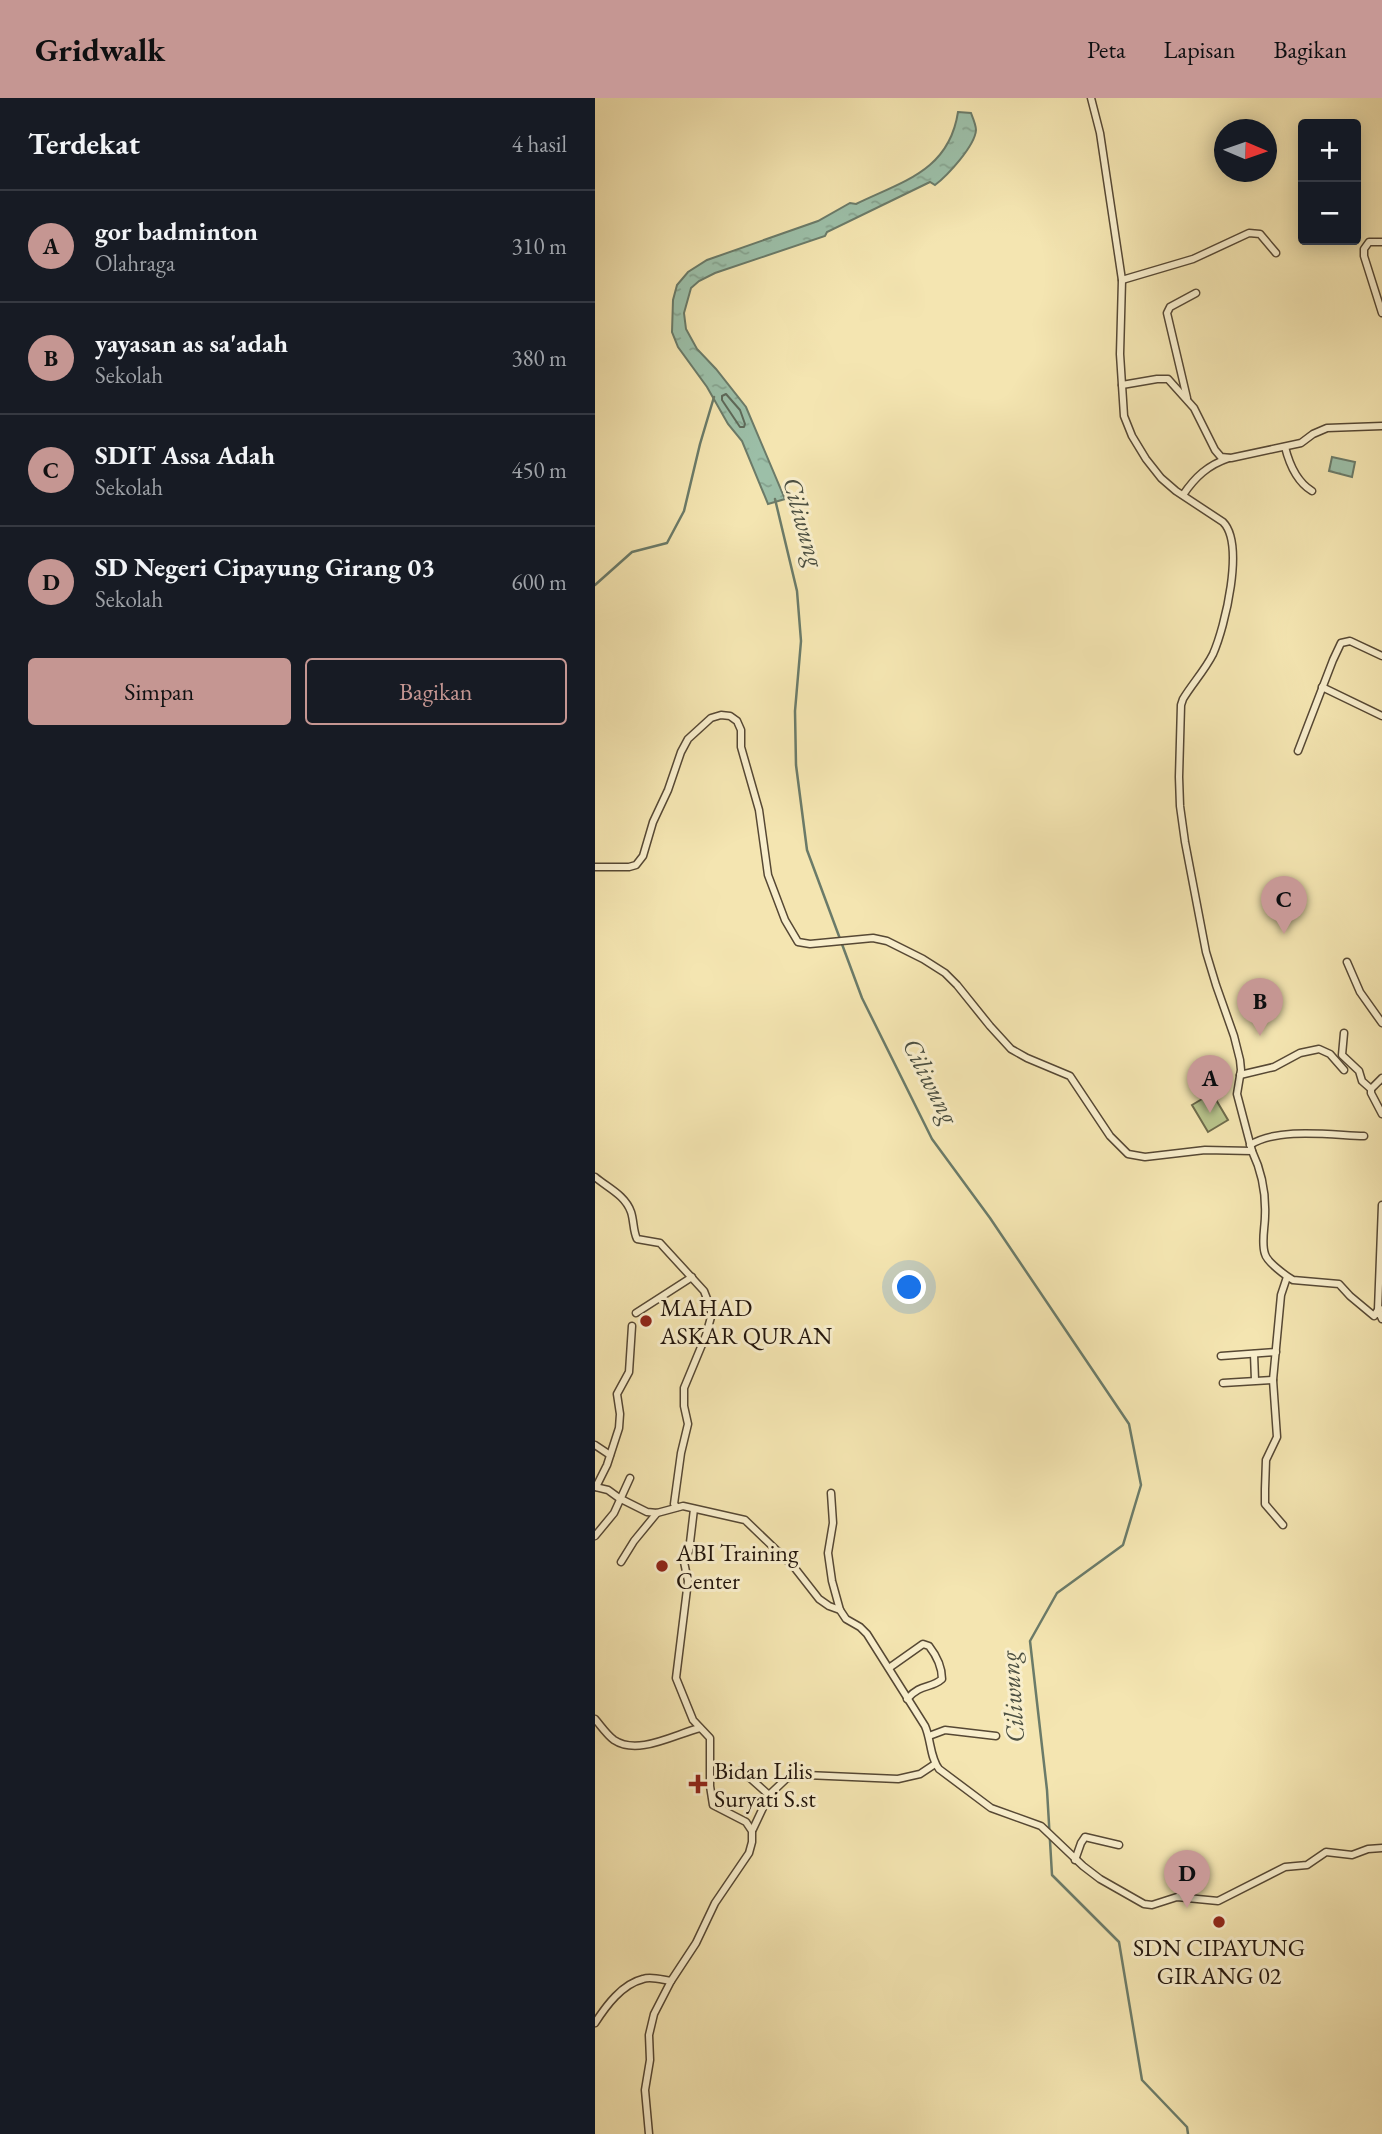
<!DOCTYPE html>
<html lang="id">
<head>
<meta charset="utf-8">
<style>
  body { margin:0; font-family:"EB Garamond",serif; background:#20242c; color:#f1f3f6 }
  .controls { position:absolute; right:21px; top:21px; display:grid; overflow:hidden; border-radius:7px; box-shadow:0 4px 18px #0003 }
  .controls button { width:63px; height:63px; display:grid; place-items:center; padding:0; border:0; border-bottom:2px solid #363941; background:#171b24; color:#f1f3f6; font:35px sans-serif }
  .compass { position:absolute; left:619px; top:21px; width:63px; height:63px; border-radius:50%; background:#171b24; box-shadow:0 4px 18px #0003; rotate:92deg }
  .you { position:absolute; left:315px; top:1190px; width:24px; height:24px; margin:-18px; border:5px solid #fff; border-radius:50%; background:#1a73e8; box-shadow:0 0 0 10px #1a73e833 }
  .badge { display:grid; place-items:center; width:46px; height:46px; border-radius:50%; background:#c59692; color:#111; font-size:23px; font-weight:700 }
  .pin { position:absolute; translate:-50% -58px; filter:drop-shadow(0 2px 4px #0008) }
  .pin::after { content:''; position:absolute; top:37px; width:24px; height:21px; background:inherit; clip-path:polygon(0 0,100% 0,50% 100%) }
  .list { margin:0; padding:0; list-style:none }
  h2 { display:flex; justify-content:space-between; align-items:center; height:91px; margin:0; padding:0 28px; font-size:30px }
  h2 small { font-size:23px; font-weight:400; color:#9ea1a6 }
  .list li { display:grid; grid-template-columns:46px 1fr auto; gap:21px; align-items:center; box-sizing:border-box; height:112px; padding:0 28px; border-top:2px solid #363941 }
  .list b { display:block; font-size:26px; white-space:nowrap }
  .list p { margin:0; font-size:23px; white-space:nowrap; color:#9ea1a6 }
  .list em { font-size:23px; font-style:normal; color:#9ea1a6 }
  .actions { display:flex; gap:14px; padding:21px 28px }
  .actions a { flex:1; padding:16px 0; border:2px solid #c59692; border-radius:7px; text-align:center; font-size:24px; color:#c59692 }
  .actions .main { background:#c59692; color:#111 }
  .map { position:relative; flex:none; width:787px; height:2036px; overflow:hidden }
  header { display:flex; align-items:center; gap:42px; box-sizing:border-box; height:98px; padding:0 35px; background:#c59692; color:#111 }
  header strong { font-size:33px }
  nav { display:flex; gap:38px; margin-inline-start:auto; font-size:24px }
  main { display:flex }
  aside { flex:1; background:#171b24 }
  .map>svg:first-child { display:block }
</style>
</head>
<body>
<header>
<strong>Gridwalk</strong>
<nav><a>Peta</a><a>Lapisan</a><a>Bagikan</a></nav>
</header>
<main>
<aside>
<h2>Terdekat<small>4 hasil</small></h2>
<ul class="list">
<li><span class="badge">A</span><div><b>gor badminton</b><p>Olahraga</p></div><em>310 m</em></li>
<li><span class="badge">B</span><div><b>yayasan as sa'adah</b><p>Sekolah</p></div><em>380 m</em></li>
<li><span class="badge">C</span><div><b>SDIT Assa Adah</b><p>Sekolah</p></div><em>450 m</em></li>
<li><span class="badge">D</span><div><b>SD Negeri Cipayung Girang 03</b><p>Sekolah</p></div><em>600 m</em></li>
</ul>
<div class="actions"><a class="main">Simpan</a><a>Bagikan</a></div>
</aside>
<div class="map">
<svg width="787" height="2036" viewBox="0 0 787 2036">
  <defs>
    <pattern id="water-ripples" width="26" height="14" patternUnits="userSpaceOnUse" patternTransform="scale(1.75)"><rect width="26" height="14" fill="#9cbfa8"/><path d="M2 4q2-2 4 0t4 0M15 11q2-2 4 0t4 0" fill="none" stroke="#86a38f"/></pattern>
  </defs>
  <rect width="100%" height="100%" fill="#f4e5b1"/>
  <filter id="stains"><feTurbulence type="fractalNoise" baseFrequency=".00286" numOctaves="4"/><feColorMatrix values="0 0 0 0 .2 0 0 0 0 .09 0 0 0 0 .02 0 0 0 .5 -.17"/></filter>
  <radialGradient id="worn" r=".72"><stop offset=".6" stop-color="#630" stop-opacity="0"/><stop offset="1" stop-color="#630" stop-opacity=".3"/></radialGradient>
  <path fill="#bac58d" stroke="#6e6c4c" stroke-width="2" d="M 617,995 L 633,1022 L 613,1034 L 597,1007 Z"/>
  <g fill="url(#water-ripples)" stroke="#6b7b69" stroke-width="2">
    <path d="M 363,14 L 376,15 C 378,20 381,27 381,32 C 380,48 352,78 340,87 L 335,84 L 232,134 L 230,138 L 120,175 L 104,183 L 96,190 L 89,215 L 91,231 L 102,251 L 121,271 L 151,309 L 190,401 L 173,406 L 147,343 L 133,326 L 112,289 L 83,249 L 77,234 L 78,202 L 82,187 L 93,174 L 112,162 L 223,123 L 255,105 L 261,106 C 308,83 354,73 363,14 Z"/>
    <path d="M 737,359 L 760,364 L 757,379 L 734,373 Z"/>
  </g>
  <g fill="none" stroke-linecap="round" stroke-linejoin="round">
    <path stroke="#5e6a5a" stroke-width="2" d="M 131,296 L 145,312 L 150,326 L 149,329 L 145,329 L 127,302 L 127,298 Z"/>
    <g stroke="#6b7b69" stroke-width="2.5">
      <path d="M 180,401 L 202,493 L 206,543 L 200,613 L 201,667 L 212,752 L 267,900 L 337,1041 L 395,1120 L 534,1326 L 546,1387 L 528,1447 L 462,1495 L 435,1543 L 452,1692 L 457,1777 L 524,1844 L 547,1982 L 592,2029 L 593,2036"/>
      <path d="M 0,487 L 37,454 L 72,445 L 89,413 L 105,346 L 119,299"/>
    </g>
    <defs>
      <g id="street">
        <path d="M 496,0 L 505,35 L 527,182 L 525,256 L 529,318 L 537,338 L 551,361 L 566,380 L 581,393 L 628,424 C 650,446 630,529 618,556 C 610,572 597,586 588,601 L 586,607 L 584,679 L 585,708 L 590,744 L 611,854 L 621,887 L 639,938 L 645,962 L 646,972 L 642,996 L 657,1053"/>
        <path d="M 787,144 L 774,144 L 769,151 L 769,158 L 787,215"/>
        <path d="M 527,182 L 598,161 L 654,135 L 665,136 L 681,155"/>
        <path d="M 527,287 L 562,281 L 573,281 L 599,310 L 620,352 L 626,359 L 636,360 L 706,345 L 718,336 L 732,330 L 787,328"/>
        <path d="M 592,300 L 572,215 L 575,209 L 601,195"/>
        <path d="M 690,349 C 694,365 702,384 717,393"/>
        <path d="M 588,397 C 600,379 613,367 634,360"/>
        <path d="M 727,589 L 787,618"/>
        <path d="M 703,653 L 738,562 L 746,545 L 755,543 L 787,558"/>
        <path d="M 0,769 L 34,769 L 41,767 L 48,758 L 58,724 L 73,692 L 86,654 L 93,641 L 116,620 L 126,617 L 135,618 L 142,623 L 146,632 L 146,649 L 164,712 L 173,777 L 190,822 L 203,844 L 215,846 L 278,840 L 292,843 L 328,861 L 350,875 L 362,887 L 395,928 L 416,951 L 432,960 L 475,978 L 515,1038 L 533,1056 L 550,1059 L 610,1052 L 657,1053 C 666,1072 671,1096 670,1118 C 670,1129 666,1145 670,1156 C 672,1164 691,1178 698,1182 L 744,1186 L 755,1198 L 779,1218 L 783,1212 L 787,1221"/>
        <path d="M 752,864 L 765,894 L 787,925"/>
        <path d="M 749,935 L 747,957 L 764,973 L 767,983 L 776,991 L 776,995 L 787,1016"/>
        <path d="M 645,977 L 679,969 L 705,955 L 724,951 L 735,956 L 749,972"/>
        <path d="M 776,991 L 787,980"/>
        <path d="M 655,1047 C 683,1029 736,1037 769,1038"/>
        <path d="M 0,1079 C 13,1090 30,1097 36,1114 C 39,1123 38,1133 42,1141 L 65,1145 L 109,1193 L 116,1211 L 116,1219 L 111,1237 L 89,1290 L 89,1308 L 93,1326 L 86,1355 L 79,1406 L 82,1409"/>
        <path d="M 785,1211 L 783,1212 L 787,1107"/>
        <path d="M 41,1215 L 97,1179"/>
        <path d="M 659,1256 L 660,1282"/>
        <path d="M 626,1258 L 681,1254"/>
        <path d="M 628,1285 L 678,1282"/>
        <path d="M 0,1347 L 15,1357"/>
        <path d="M 0,1389 L 13,1392 L 24,1400 L 52,1414 L 62,1415 L 88,1408 L 150,1422 L 199,1469 L 224,1501 L 234,1508 L 245,1512 L 251,1521 L 265,1529 L 272,1536 L 330,1628 C 336,1641 335,1660 344,1671 L 396,1710 L 446,1728 L 488,1768 L 505,1781 L 549,1806 L 557,1807 L 582,1799 L 623,1803 L 690,1769 L 712,1767 L 731,1754 L 757,1757 L 773,1751 L 787,1750"/>
        <path d="M 1,1389 L 12,1367 L 24,1330 L 25,1316 L 22,1296 L 34,1274 L 37,1228"/>
        <path d="M 236,1395 L 238,1425 L 233,1455 L 237,1483 L 245,1512"/>
        <path d="M 688,1427 L 670,1406 L 670,1391 L 671,1362 L 682,1339 L 678,1282 L 686,1197 L 692,1179"/>
        <path d="M 0,1438 L 19,1415 L 35,1380"/>
        <path d="M 26,1464 L 39,1443 L 62,1415"/>
        <path d="M 294,1570 L 328,1546 L 334,1548 C 341,1557 347,1569 347,1581 C 336,1591 326,1585 312,1601"/>
        <path d="M 0,1621 C 6,1628 12,1637 19,1642 C 43,1658 80,1636 105,1630"/>
        <path d="M 334,1638 L 350,1632 L 401,1638"/>
        <path d="M 146,1672 L 174,1697"/>
        <path d="M 158,1731 L 174,1697 L 192,1680 L 211,1677 L 303,1681 L 325,1676 L 340,1666"/>
        <path d="M 480,1762 L 486,1745 L 490,1739 L 524,1747"/>
        <path d="M 0,1925 C 11,1908 27,1886 48,1881 C 56,1878 68,1882 76,1883"/>
        <path d="M 54,2036 L 50,1992 L 55,1962 L 54,1937 L 59,1916 L 76,1883 L 101,1845 L 120,1805 L 154,1755 L 157,1744 L 157,1733 L 151,1724 L 118,1707 L 115,1688 L 115,1640 L 98,1622 L 81,1580 L 93,1483 L 89,1464 L 94,1453 L 99,1411"/>
      </g>
    </defs>
    <use href="#street" stroke="#564834" stroke-width="9"/>
    <use href="#street" stroke="#f8eecc" stroke-width="6"/>
  </g>
  <g fill="#8f2418" stroke="#f8eecc" stroke-width="2.5">
    <circle cx="51" cy="1223" r="7"/>
    <circle cx="67" cy="1468" r="7"/>
    <path d="M99.5 1675.5h7v7h7v7h-7v7h-7v-7h-7v-7h7z"/>
    <circle cx="624" cy="1824" r="7"/>
  </g>
  <g text-anchor="middle" dominant-baseline="central" stroke-width="6" stroke-linejoin="round" paint-order="stroke">
    <g font-size="24" fill="#21140b" stroke="#f8eecc" text-anchor="start">
      <text x="65" y="1209">MAHAD<tspan x="65" dy="28">ASKAR QURAN</tspan></text>
      <text x="81" y="1454">ABI Training<tspan x="81" dy="28">Center</tspan></text>
      <text x="119" y="1672">Bidan Lilis<tspan x="119" dy="28">Suryati S.st</tspan></text>
      <text x="624" y="1849" text-anchor="middle">SDN CIPAYUNG<tspan x="624" dy="28">GIRANG 02</tspan></text>
    </g>
    <g font-size="26" font-style="italic" fill="#4c5042" stroke="#f8eecc">
      <text transform="translate(209 424) rotate(74)">Ciliwung</text>
      <text transform="translate(336 983) rotate(63)">Ciliwung</text>
      <text transform="translate(417 1599) rotate(-94)">Ciliwung</text>
    </g>
  </g>
  <rect width="100%" height="100%" filter="url(#stains)"/>
  <rect width="100%" height="100%" fill="url(#worn)"/>
</svg>
<div class="controls">
<button>+</button>
<button>−</button>
</div>
<svg class="compass" viewBox="-18 -18 36 36"><path d="M0-13l5 13h-10z" fill="#e53935"/><path d="M0 13l5-13h-10z" fill="#9ea1a6"/></svg>
<div class="you"></div>
<div class="pin badge" style="left:615px;top:1015px">A</div>
<div class="pin badge" style="left:665px;top:938px">B</div>
<div class="pin badge" style="left:689px;top:836px">C</div>
<div class="pin badge" style="left:592px;top:1810px">D</div>
</div>
</main>
</body>
</html>
